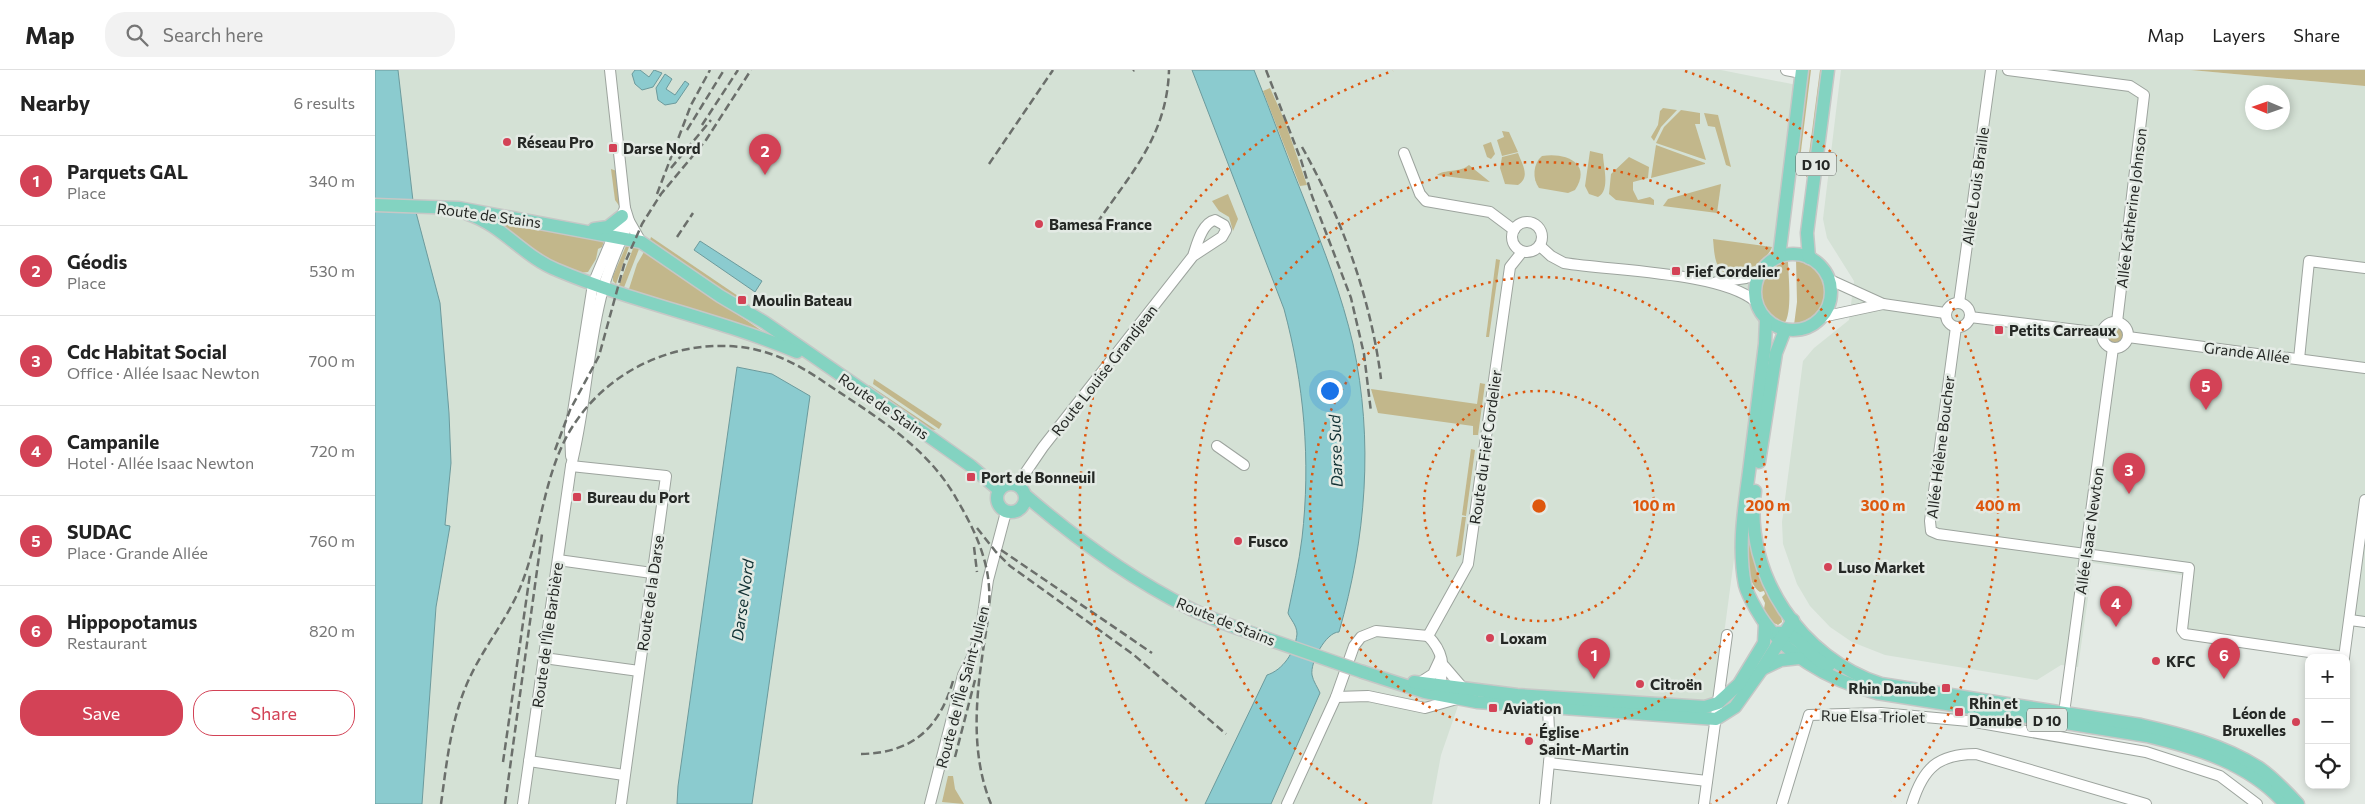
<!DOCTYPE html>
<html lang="en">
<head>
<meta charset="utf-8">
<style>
  body { margin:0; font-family:Commissioner,sans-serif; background:#f2f2f2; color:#222 }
  .controls { position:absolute; right:15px; bottom:15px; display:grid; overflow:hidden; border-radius:10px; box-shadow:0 2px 8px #0003 }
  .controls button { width:45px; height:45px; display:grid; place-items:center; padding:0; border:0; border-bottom:1px solid #e0e0e0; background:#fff; color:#222; font:25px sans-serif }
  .compass { position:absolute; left:1870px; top:15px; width:45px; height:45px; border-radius:50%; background:#fff; box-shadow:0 2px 8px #0003; rotate:272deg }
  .you { position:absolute; left:954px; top:320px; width:18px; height:18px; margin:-12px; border:4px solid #fff; border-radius:50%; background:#1a73e8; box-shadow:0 0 0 8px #1a73e833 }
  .badge { display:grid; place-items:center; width:32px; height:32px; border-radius:50%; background:#d34256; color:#fff; font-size:16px; font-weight:700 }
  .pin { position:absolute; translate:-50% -41px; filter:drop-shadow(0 1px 2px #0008) }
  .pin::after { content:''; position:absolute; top:26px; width:18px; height:15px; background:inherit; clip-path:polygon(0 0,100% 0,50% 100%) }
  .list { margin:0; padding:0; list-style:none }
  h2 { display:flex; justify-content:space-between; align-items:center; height:65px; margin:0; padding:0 20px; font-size:21px }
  h2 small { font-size:16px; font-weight:400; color:#767676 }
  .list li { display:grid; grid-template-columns:32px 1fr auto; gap:15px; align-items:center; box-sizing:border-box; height:90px; padding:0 20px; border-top:1px solid #e0e0e0 }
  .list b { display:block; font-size:19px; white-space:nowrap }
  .list p { margin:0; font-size:16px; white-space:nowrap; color:#767676 }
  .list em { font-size:16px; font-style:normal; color:#767676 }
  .actions { display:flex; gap:10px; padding:15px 20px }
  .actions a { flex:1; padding:11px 0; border:1px solid #d34256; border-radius:20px; text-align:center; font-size:18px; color:#d34256 }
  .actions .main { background:#d34256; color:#fff }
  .icon { flex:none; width:28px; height:28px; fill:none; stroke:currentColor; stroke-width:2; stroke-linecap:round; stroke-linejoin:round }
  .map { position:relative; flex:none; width:1990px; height:734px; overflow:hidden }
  header { display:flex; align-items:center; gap:30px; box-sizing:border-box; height:70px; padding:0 25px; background:#fff; border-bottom:1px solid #e0e0e0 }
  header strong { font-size:24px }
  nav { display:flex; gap:28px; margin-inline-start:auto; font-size:18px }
  .search { width:350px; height:45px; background:#f2f2f2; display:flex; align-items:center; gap:12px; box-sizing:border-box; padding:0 18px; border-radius:20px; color:#767676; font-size:19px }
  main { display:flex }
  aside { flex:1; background:#fff }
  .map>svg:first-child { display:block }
</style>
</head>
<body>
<header>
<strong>Map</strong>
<div class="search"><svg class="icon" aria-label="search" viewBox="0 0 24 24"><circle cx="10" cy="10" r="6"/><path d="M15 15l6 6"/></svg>Search here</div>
<nav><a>Map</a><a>Layers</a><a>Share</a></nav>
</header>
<main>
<aside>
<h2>Nearby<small>6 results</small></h2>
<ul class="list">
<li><span class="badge">1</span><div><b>Parquets GAL</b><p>Place</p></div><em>340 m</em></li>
<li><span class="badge">2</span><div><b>Géodis</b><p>Place</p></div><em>530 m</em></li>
<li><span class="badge">3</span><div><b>Cdc Habitat Social</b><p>Office · Allée Isaac Newton</p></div><em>700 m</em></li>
<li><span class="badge">4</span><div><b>Campanile</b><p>Hotel · Allée Isaac Newton</p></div><em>720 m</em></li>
<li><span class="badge">5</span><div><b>SUDAC</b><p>Place · Grande Allée</p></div><em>760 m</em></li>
<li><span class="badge">6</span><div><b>Hippopotamus</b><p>Restaurant</p></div><em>820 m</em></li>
</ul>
<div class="actions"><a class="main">Save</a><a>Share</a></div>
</aside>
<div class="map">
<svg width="1990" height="734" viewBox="0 0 1990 734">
  <rect width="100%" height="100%" fill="#e3eae4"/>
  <g fill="#d4e1d5" fill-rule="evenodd">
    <path d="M 23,0 L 1346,0 L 1422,15 L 1342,617 L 1332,644 L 1084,633 L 1066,685 L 1057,734 L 47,734 L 61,537 L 75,456 L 70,455 L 76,382 L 74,343 L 38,131 Z"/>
    <path d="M 1466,0 L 1816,0 L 1990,16 L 1990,549 L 1977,548 L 1971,588 L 1808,565 L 1814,506 L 1718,493 L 1703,597 L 1686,595 L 1662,610 L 1510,585 L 1477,572 L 1455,557 L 1435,536 L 1422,514 L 1408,474 L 1407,452 L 1428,291 L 1439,278 L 1474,250 L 1479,211 L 1452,168 L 1448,149 ZM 1878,22 L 1908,22 L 1908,52 L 1878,52 Z"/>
  </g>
  <g fill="#c2b78b">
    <path d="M 1432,0 L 1436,0 L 1423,105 L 1418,105 Z"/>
    <path d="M 1445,0 L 1449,0 L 1435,107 L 1431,107 Z"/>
    <path d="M 1816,0 L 1990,0 L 1990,16 Z"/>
    <path d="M 895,18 L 909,49 L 932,115 L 925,116 L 888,21 Z"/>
    <path d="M 1288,38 L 1302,40 L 1286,57 L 1279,71 L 1276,67 L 1283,55 L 1285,41 Z"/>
    <path d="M 1306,40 L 1325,43 L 1325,54 L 1320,54 L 1331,90 L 1281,73 L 1289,57 Z"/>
    <path d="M 1329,43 L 1343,45 L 1356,97 L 1351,95 L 1340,57 L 1333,56 Z"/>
    <path d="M 1127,61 L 1134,62 L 1143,82 L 1127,86 L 1122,70 L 1129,67 Z"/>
    <path d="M 1116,72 L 1120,84 L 1116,89 L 1112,87 L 1108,75 Z"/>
    <path d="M 1281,75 L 1330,93 L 1330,94 L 1276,108 Z"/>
    <path d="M 1215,81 L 1228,84 C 1228,96 1236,120 1223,127 L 1214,124 L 1210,116 Z"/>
    <path d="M 1143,83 C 1147,94 1156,107 1143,115 L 1130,114 L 1125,98 L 1127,87 Z"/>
    <path d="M 1167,86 C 1189,82 1218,92 1200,120 L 1193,123 L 1164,118 C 1157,109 1158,93 1167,86 Z"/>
    <path d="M 1254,87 L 1274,97 L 1273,108 L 1258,112 L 1258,120 L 1263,130 L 1275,127 L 1279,130 L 1279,135 L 1241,130 L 1234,124 L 1236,104 Z"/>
    <path d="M 1094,95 L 1115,112 L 1062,105 C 1069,99 1085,103 1094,95 Z"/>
    <path d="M 236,99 L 242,101 L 245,137 L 240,130 Z"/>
    <path d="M 1346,114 L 1342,143 L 1288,136 L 1293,129 Z"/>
    <path d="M 853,124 L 863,149 L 858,161 L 854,147 L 844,141 L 837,131 Z"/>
    <path d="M 114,147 L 204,167 L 228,169 L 229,171 L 227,177 L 223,179 L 221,189 L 213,202 C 184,207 136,165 114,147 Z"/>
    <path d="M 276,167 L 363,226 L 361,229 L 275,170 Z"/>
    <path d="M 1338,169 L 1397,177 C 1393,190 1359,216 1345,199 C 1339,192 1339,178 1338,169 Z"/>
    <path d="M 251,176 L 254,177 L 241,214 L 238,211 L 238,206 Z"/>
    <path d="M 259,176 L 264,179 L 248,220 L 243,218 Z"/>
    <path d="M 269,182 L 285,192 L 390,263 L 253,222 L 262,194 Z"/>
    <path d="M 1121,189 L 1125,190 L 1114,267 L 1111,267 Z"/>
    <path d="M 1413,189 C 1413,204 1418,243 1409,254 C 1373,245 1378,199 1413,189 Z"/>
    <path d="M 1421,189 C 1461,196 1460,250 1419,255 L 1422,232 Z"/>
    <circle cx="1740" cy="265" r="8"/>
    <path d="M 499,309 L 567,354 L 564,359 L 498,314 Z"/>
    <path d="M 1105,313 L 1110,314 L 1103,365 L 1098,365 L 1098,356 L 1003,343 L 996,319 L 1102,334 Z"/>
    <path d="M 494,315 L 561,360 L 553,359 L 497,321 Z"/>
    <path d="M 1096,379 L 1100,380 L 1091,446 L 1087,445 Z"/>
    <path d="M 1375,430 L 1406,545 L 1407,552 L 1403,555 L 1397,552 L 1389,539 L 1390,533 L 1387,527 L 1390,524 L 1389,521 L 1385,522 C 1364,507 1373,452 1375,430 Z"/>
    <path d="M 1087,447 L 1091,447 L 1086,485 L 1081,487 Z"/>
    <path d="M 573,706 L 578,706 L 580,719 L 589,734 L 567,732 Z"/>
  </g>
  <g fill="#8bcbcf" stroke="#6c9a9c">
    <path d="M 0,0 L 23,0 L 38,131 L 65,233 L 74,343 L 76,393 L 70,455 L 75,456 L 61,537 L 47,734 L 0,734 Z"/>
    <path d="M 260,0 L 265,0 L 274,7 L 279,0 L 287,3 L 278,17 L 267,20 L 260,14 L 257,4 Z"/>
    <path d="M 817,0 L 879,0 C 897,44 913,90 931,134 C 949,180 967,226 978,274 C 999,371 991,468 964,562 C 951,562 935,592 937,605 C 938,611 943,618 945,623 L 896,734 L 830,734 L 892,605 C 908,600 920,582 922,564 C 922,555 915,549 913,543 C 918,518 924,493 927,468 C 936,391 929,313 909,239 Z"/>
    <path d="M 290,4 L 297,9 L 291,19 L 300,25 L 310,11 L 314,14 L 301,33 L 290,35 L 283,30 L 281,18 Z"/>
    <path d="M 325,171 L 387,211 L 380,222 L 319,180 Z"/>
    <path d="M 362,297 L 397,304 L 435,326 L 377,734 L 302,734 L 303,716 Z"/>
  </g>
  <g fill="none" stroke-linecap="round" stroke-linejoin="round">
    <defs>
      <g id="minor">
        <path d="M 235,0 L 250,138 L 254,151 L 266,172"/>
        <path d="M 1411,0 L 1426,3"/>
        <path d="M 1633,0 L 1755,16 L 1769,25 L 1742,252"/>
        <path d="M 1029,83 L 1045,124 L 1051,131 L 1115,142 L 1139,160"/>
        <circle cx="1152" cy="167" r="15"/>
        <path d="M 1165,176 L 1176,186 L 1189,193 C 1238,201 1345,202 1380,231"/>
        <path d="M 1453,209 L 1508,234 L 1570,243"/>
        <path d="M 1342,212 L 1371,208 L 1385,202"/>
        <circle cx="1583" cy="245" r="12"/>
        <path d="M 1584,233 L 1616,0"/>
        <path d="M 1447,247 L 1508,234"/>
        <path d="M 1595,247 L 1727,263"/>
        <circle cx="1740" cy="265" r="13"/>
        <path d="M 1581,257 L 1555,451 L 1556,461 L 1563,464 L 1814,498 L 1807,560 L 1810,564 L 1969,587"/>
        <path d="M 1753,267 L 1990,298"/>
        <path d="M 1924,289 L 1934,191 L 1990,198"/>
        <path d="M 842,376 L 869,395"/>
        <path d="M 196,386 L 195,361 L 218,214 L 250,138"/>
        <path d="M 196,396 L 291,406 L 246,734"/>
        <path d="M 642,415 L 668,377 L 818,186 C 822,174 827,153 840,150 L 849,155 L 851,160 L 847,167 L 818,186"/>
        <path d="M 183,490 L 277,503"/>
        <path d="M 1975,550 L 1990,552"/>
        <path d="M 1053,566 L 1093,494 L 1135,197 L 1147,182"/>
        <path d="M 1053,566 C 1067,580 1071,596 1064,615 L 1060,618"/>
        <path d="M 169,588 L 264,601"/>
        <path d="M 1969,588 L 1990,430"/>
        <path d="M 1069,596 L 1087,617"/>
        <path d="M 1044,613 L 1058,604 L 1065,589"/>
        <path d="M 961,627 L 993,626 L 1050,638 L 1082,629"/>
        <path d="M 1689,643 L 1738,278"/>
        <path d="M 154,691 L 249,705"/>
        <path d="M 1174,693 L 1332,711"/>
        <path d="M 148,734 L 196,396 C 211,338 212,277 228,219 C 234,196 245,173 254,151"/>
        <path d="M 555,734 L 588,605 L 599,583 L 606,558 L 613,510 L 631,442"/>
        <path d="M 912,734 L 961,627 L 979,576 L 986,567 L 1001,561 L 1053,566"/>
        <path d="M 1170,734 L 1175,682 L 1173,638"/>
        <path d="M 1329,734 L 1352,565"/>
        <path d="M 1407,734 L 1434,645 L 1506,643 L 1594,651 L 1771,682 L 1845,706 L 1882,734"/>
        <path d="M 1537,734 C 1548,698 1563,684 1601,684 L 1771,734"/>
      </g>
      <g id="major">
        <path d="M 0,135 L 84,138 L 266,172 L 345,226 L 389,252 L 538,355 L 596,396 L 624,420"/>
        <path d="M 93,144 C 127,155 149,187 182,200 C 260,233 344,249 422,282"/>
        <path d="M 219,159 L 233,157 L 247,146"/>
        <circle cx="1418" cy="222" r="38"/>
        <path d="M 1404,187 L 1427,0"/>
        <path d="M 1434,188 L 1432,163 L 1453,0"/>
        <path d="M 1391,250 L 1390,274 C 1385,314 1380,354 1375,394 C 1370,434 1362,475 1370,515 C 1372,523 1377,532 1381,539 C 1406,584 1454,610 1502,623 L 1772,666 C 1822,678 1875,694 1910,734"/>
        <path d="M 1384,392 L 1401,283 L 1410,260"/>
        <circle cx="636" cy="428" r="14"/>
        <path d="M 1380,421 C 1368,504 1427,589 1506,614 L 1766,655 C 1806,664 1848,675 1883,697 C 1898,707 1911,721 1923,734"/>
        <path d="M 650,425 C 700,468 754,508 814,538 C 839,551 866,559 893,569"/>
        <path d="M 1403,563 C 1424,561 1434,590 1454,595"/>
        <path d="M 1387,599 L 1406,590 L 1424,588"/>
        <path d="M 988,602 L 1050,622 L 1102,632 L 1341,649 L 1360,637 L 1387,599 L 1418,550"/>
        <path d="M 1039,612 L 1142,625 L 1330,637 L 1343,633 L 1364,614 L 1389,573 L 1390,554"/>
      </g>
    </defs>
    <use href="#minor" stroke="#9da49e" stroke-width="12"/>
    <use href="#major" stroke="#c6c7c6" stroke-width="15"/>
    <use href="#minor" stroke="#fff" stroke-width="10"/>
    <use href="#major" stroke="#83d3c1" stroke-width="12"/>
    <g stroke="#6b6f6b" stroke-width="2.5" stroke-dasharray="8 4" stroke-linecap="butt">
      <path d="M 891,0 L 926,90 L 937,126 L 976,228 L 989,284 L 996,342"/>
      <path d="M 758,1 L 759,0"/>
      <path d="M 327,55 L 363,0"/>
      <path d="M 312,60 L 349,0"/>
      <path d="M 927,77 C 967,148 996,229 1006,309"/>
      <path d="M 614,94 L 678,0"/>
      <path d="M 296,98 L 336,50"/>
      <path d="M 282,124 L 316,35 L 335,0"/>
      <path d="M 722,153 C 757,102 792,65 794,0"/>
      <path d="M 302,167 L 318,143"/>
      <path d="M 180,380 L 195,340 L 224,286 L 249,195 L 267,154 L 286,124 L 331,70 L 376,0"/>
      <path d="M 602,458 L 621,482 L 635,496 L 759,585 L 851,664"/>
      <path d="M 599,477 L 602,502"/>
      <path d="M 626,480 L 777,583"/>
      <path d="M 486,684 C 537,683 564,659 578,611"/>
      <path d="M 580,687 L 600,610"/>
      <path d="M 128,692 L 155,504"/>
      <path d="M 66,734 C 72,691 76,647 95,607 C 110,575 134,547 147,513 C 164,469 167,420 187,376 C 219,306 297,266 373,278 C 401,283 426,296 449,312 C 498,345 551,375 581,428 C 597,455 612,485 614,517 C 616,541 610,564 607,588 C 600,636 597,688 616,734"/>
      <path d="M 130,734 L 167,464"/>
    </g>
    <defs>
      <path id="major-bridge" d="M 893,569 L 988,602"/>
    </defs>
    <use href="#major-bridge" stroke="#c6c7c6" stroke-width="15" stroke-linecap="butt"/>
    <use href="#major-bridge" stroke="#83d3c1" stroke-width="12"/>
  </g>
  <g fill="none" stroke="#de570d" stroke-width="2.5" stroke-dasharray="2.5 5">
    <circle cx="1164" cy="436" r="115"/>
    <circle cx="1164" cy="436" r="229"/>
    <path d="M992 734A344 344 0 1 1 1336 734"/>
    <path d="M812 731A459 459 0 0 1 1018 1M1310 1A459 459 0 0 1 1516 731"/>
  </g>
  <g fill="#d34256" stroke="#e3eae4" stroke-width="2">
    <circle cx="132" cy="72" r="5"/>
    <rect x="233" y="73" width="10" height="10" rx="2.5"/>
    <circle cx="664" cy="154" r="5"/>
    <rect x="1296" y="196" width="10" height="10" rx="2.5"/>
    <rect x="362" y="225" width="10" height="10" rx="2.5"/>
    <rect x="1619" y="255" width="10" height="10" rx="2.5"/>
    <rect x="591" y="402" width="10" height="10" rx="2.5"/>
    <rect x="197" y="422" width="10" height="10" rx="2.5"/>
    <circle cx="863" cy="471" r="5"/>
    <circle cx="1453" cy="497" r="5"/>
    <circle cx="1115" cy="568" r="5"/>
    <circle cx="1781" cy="591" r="5"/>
    <circle cx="1265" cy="614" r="5"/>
    <rect x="1566" y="613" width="10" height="10" rx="2.5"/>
    <rect x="1113" y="633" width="10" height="10" rx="2.5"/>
    <rect x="1579" y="637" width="10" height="10" rx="2.5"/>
    <circle cx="1921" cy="652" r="5"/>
    <circle cx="1154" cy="671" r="5"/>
  </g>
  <g text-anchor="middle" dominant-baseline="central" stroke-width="5" stroke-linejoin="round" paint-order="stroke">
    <g fill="#e3eae4" stroke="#5e625e" stroke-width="1">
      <rect x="1421" y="82.5" width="40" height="23" rx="4"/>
      <rect x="1652" y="638.5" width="40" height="23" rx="4"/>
    </g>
    <g font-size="14" font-weight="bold" fill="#252825">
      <text x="1441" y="94">D 10</text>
      <text x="1672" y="650">D 10</text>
    </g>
    <g font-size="15" font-weight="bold" fill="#252825" stroke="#e3eae4" text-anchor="start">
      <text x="142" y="72">Réseau Pro</text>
      <text x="248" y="78">Darse Nord</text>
      <text x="674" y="154">Bamesa France</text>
      <text x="1311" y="201">Fief Cordelier</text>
      <text x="377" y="230">Moulin Bateau</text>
      <text x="1634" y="260">Petits Carreaux</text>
      <text x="606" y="407">Port de Bonneuil</text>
      <text x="212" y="427">Bureau du Port</text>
      <text x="873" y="471">Fusco</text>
      <text x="1463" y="497">Luso Market</text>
      <text x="1125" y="568">Loxam</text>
      <text x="1791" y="591">KFC</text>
      <text x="1275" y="614">Citroën</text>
      <text x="1561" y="618" text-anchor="end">Rhin Danube</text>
      <text x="1594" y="633">Rhin et<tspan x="1594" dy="17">Danube</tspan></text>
      <text x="1128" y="638">Aviation</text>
      <text x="1911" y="643" text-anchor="end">Léon de<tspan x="1911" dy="17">Bruxelles</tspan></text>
      <text x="1164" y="662">Église<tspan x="1164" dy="17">Saint-Martin</tspan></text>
    </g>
    <g font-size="15" fill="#252825" stroke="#e3eae4">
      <text transform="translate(1600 116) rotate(-82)">Allée Louis Braille</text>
      <text transform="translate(1756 138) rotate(-83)">Allée Katherine Johnson</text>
      <text transform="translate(114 145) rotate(8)">Route de Stains</text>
      <text transform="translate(1872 282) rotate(7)">Grande Allée</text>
      <text transform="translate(729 300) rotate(-52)">Route Louise Grandjean</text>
      <text transform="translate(509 336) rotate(34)">Route de Stains</text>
      <text transform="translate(1110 377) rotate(-82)">Route du Fief Cordelier</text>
      <text transform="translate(1565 377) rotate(-83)">Allée Hélène Boucher</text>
      <text transform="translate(1714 461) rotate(-82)">Allée Isaac Newton</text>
      <text transform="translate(275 523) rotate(-82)">Route de la Darse</text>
      <text transform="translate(851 551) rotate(22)">Route de Stains</text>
      <text transform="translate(172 565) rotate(-82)">Route de l'Île Barbière</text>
      <text transform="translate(587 617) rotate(-75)">Route de l'Île Saint-Julien</text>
      <text transform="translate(1498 646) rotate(1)">Rue Elsa Triolet</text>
    </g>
    <g font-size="16" font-style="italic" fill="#123234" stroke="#e3eae4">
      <text transform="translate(960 381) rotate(-92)">Darse Sud</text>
      <text transform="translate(367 530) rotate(-82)">Darse Nord</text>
    </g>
  </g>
  <circle cx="1164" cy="436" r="8" fill="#de570d" stroke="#e3eae4" stroke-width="2.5"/>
  <g font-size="15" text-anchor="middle" font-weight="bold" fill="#de570d" stroke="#e3eae4" stroke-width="5" stroke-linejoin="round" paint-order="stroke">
    <text x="1279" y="441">100 m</text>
    <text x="1393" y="441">200 m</text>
    <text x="1508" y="441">300 m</text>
    <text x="1623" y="441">400 m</text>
  </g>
</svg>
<div class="controls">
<button>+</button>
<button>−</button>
<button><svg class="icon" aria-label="locate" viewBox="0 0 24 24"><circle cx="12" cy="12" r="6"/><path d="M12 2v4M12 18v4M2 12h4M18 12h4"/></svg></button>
</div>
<svg class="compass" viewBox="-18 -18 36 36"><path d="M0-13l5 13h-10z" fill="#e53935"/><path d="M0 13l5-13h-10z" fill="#767676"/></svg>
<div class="you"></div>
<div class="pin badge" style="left:1219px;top:609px">1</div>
<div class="pin badge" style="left:390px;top:105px">2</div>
<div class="pin badge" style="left:1754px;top:424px">3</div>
<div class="pin badge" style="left:1741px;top:557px">4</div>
<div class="pin badge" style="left:1831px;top:340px">5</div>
<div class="pin badge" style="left:1849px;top:609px">6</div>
</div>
</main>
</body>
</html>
